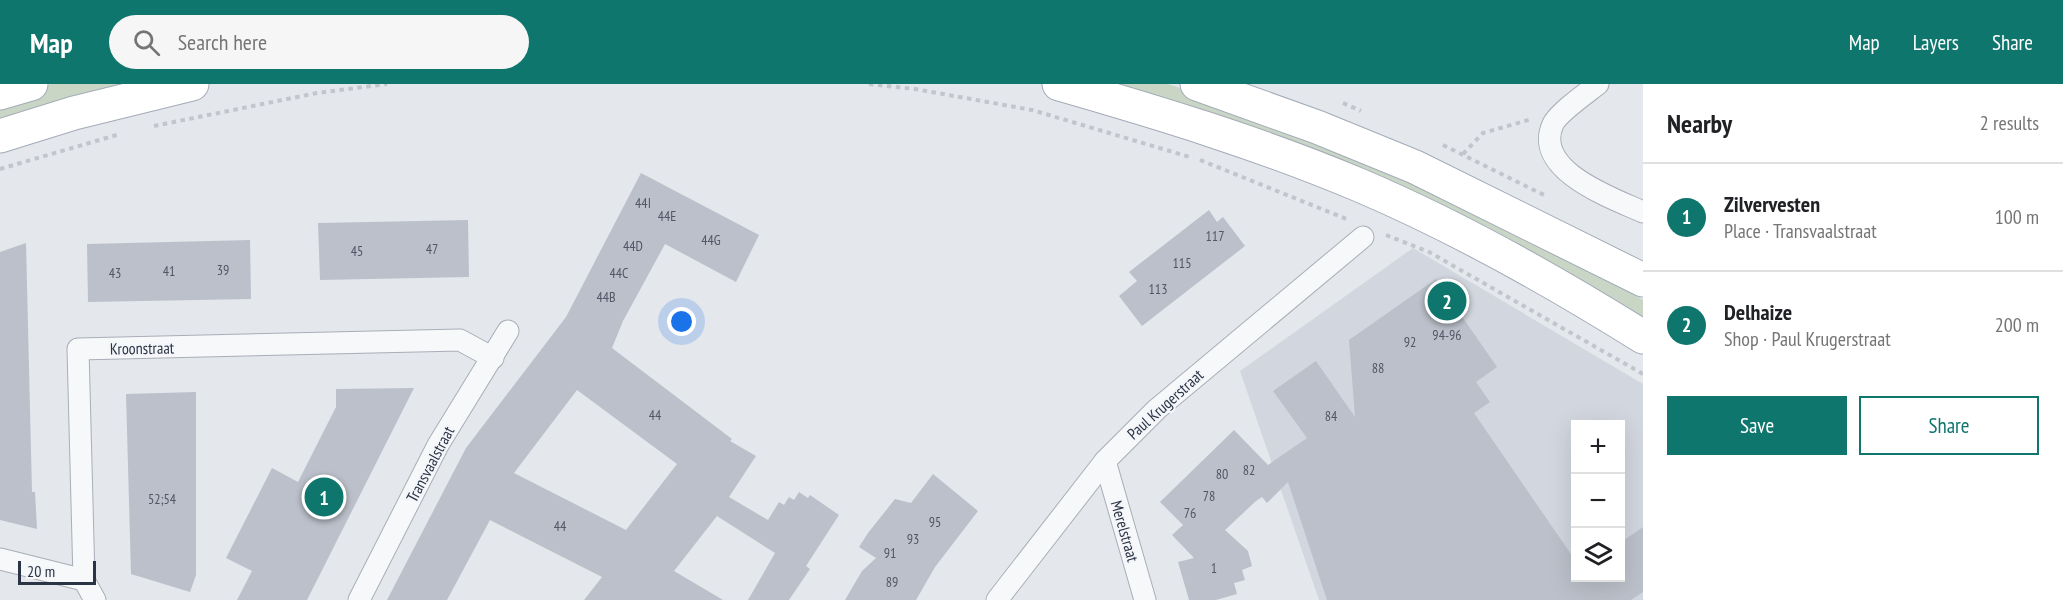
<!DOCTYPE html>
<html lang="en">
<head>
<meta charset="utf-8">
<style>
  body { margin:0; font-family:"PT Sans Narrow",sans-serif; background:#f6f6f6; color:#202124 }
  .controls { position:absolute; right:18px; bottom:18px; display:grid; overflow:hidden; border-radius:0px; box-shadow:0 6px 24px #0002 }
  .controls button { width:54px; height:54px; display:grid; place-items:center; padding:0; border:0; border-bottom:2px solid #e0e0e0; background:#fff; color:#202124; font:30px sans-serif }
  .scale { position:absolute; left:18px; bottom:15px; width:78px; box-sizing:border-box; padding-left:6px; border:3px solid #2b3445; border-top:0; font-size:16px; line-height:21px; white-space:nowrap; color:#2b3445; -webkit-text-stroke:4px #f4f6f9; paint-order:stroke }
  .you { position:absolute; left:682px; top:238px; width:21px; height:21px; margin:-15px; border:4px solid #fff; border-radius:50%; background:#1a73e8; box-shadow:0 0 0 9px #1a73e833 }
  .badge { display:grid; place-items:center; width:39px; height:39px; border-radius:50%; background:#0f766e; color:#fff; font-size:20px; font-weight:700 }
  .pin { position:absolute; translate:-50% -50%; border:3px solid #fff; box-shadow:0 2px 6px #0006 }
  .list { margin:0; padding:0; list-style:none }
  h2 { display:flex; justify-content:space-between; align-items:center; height:78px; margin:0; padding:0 24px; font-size:26px }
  h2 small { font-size:20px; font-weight:400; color:#757577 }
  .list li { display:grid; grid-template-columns:39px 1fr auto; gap:18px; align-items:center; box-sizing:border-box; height:108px; padding:0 24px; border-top:2px solid #e0e0e0 }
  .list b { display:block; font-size:22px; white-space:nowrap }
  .list p { margin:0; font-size:20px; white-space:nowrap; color:#757577 }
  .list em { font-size:20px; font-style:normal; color:#757577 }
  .actions { display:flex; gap:12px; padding:18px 24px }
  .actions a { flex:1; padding:14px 0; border:2px solid #0f766e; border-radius:0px; text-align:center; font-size:21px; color:#0f766e }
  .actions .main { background:#0f766e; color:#fff }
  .icon { flex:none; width:33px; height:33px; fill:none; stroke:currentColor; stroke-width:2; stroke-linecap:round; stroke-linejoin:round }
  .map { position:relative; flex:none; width:1643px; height:516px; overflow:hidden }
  header { display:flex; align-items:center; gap:36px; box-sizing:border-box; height:84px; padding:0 30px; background:#0f766e; color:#fff }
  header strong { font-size:28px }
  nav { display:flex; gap:33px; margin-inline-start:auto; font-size:21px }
  .search { width:420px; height:54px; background:#f6f6f6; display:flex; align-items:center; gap:15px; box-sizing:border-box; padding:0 21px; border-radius:33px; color:#757577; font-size:22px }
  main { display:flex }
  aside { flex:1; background:#fff }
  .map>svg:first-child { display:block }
</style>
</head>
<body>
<header>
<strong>Map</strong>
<div class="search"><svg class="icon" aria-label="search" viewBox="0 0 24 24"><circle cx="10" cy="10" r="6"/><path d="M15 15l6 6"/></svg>Search here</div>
<nav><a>Map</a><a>Layers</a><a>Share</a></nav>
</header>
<main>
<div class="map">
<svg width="1643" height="516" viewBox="0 0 1643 516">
  <rect width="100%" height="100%" fill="#e4e7ec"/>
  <path fill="#d2d6de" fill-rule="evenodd" d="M 1413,164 L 1643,300 L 1643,516 L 1319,516 L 1240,287 ZM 1576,340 L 1620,340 L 1620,494 L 1576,494 Z"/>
  <g fill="#c9d6c5">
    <path d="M 51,0 L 168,0 L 0,45 L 0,18 Z"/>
    <path d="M 1085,0 L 1168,0 L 1218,16 L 1528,148 L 1643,216 L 1643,242 L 1510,166 Z"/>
  </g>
  <g fill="#bbc0ca" fill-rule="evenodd">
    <path d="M 641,89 L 759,151 L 736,198 L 665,160 L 623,237 L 612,264 L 732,355 L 730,357 L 756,372 L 729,413 L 768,436 L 779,418 L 784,421 L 789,413 L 794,416 L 799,408 L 808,414 L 810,411 L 839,431 L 806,482 L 810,485 L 789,516 L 748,516 L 775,469 L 717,432 L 674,487 L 723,516 L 584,516 L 602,493 L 490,436 L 447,516 L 387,516 L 466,364 L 566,233 ZM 577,306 L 677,380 L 626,446 L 514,389 Z"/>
    <path d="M 1209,126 L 1217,138 L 1223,133 L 1245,162 L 1142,242 L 1119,212 L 1137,197 L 1129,188 Z"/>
    <path d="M 468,136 L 469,193 L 320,196 L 318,139 Z"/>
    <path d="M 250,156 L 251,215 L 88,218 L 87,160 Z"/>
    <path d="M 26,159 L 32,408 L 35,408 L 37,445 L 0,436 L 0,168 Z"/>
    <path d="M 1436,195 L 1497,283 L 1476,298 L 1490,318 L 1474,329 L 1575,476 L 1575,494 L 1620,494 L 1620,459 L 1643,443 L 1643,508 L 1631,516 L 1327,516 L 1288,398 L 1267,419 L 1262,413 L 1256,417 L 1225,446 L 1248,467 L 1252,482 L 1242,486 L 1245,496 L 1234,499 L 1237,510 L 1216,516 L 1189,516 L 1178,478 L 1194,474 L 1172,451 L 1183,441 L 1160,418 L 1234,346 L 1268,381 L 1307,354 L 1273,307 L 1316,277 L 1355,333 L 1349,256 Z"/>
    <path d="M 414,304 L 307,516 L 237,516 L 252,487 L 226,474 L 272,384 L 298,398 L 336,323 L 336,305 Z"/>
    <path d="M 196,308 L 196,491 L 190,508 L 131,490 L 126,310 Z"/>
    <path d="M 933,390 L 978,427 L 935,483 L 916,516 L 845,516 L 862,487 L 876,474 L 859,463 L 868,449 L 895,415 L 911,419 Z"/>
  </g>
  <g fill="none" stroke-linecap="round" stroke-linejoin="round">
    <defs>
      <g id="street">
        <path d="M 1598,0 C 1588,8 1558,29 1553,40 C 1532,86 1612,114 1643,128"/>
        <path d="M 1105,377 L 1145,516"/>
        <path d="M 0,475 L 84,496"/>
        <path d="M 95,516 L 84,496 L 78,265 L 460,256 L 493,274"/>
        <path d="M 359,516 L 438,361 L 508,247"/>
        <path d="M 997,516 L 1105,377 L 1157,325 L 1363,153"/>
      </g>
      <g id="primary">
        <path d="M 1059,0 C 1160,29 1262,60 1359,101 C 1458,143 1552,196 1643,253"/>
        <path d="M 1197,0 L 1317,43 L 1415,83 L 1643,196"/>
        <path d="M 0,9 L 31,0"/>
        <path d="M 0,52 L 74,29 L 192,0"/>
      </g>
    </defs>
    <use href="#street" stroke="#a9aeb7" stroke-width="23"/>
    <use href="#primary" stroke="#a3abb8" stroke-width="35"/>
    <g stroke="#c2c5cb" stroke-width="4" stroke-dasharray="4.5 4.5" stroke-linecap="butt">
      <path d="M 869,0 L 915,5 L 1032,26 L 1193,74"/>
      <path d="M 1343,19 L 1361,27"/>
      <path d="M 154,42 L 317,9 L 387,0"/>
      <path d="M 1443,61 L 1544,111"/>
      <path d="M 1463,70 L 1483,49 L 1532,35"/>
      <path d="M 1200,76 L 1349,136"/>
      <path d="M 0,85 L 120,50"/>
      <path d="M 1386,151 L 1429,168 L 1643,290"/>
    </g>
    <use href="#street" stroke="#f7f8fa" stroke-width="21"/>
    <use href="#primary" stroke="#fff" stroke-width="33"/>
  </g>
  <g text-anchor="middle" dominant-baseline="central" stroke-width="4.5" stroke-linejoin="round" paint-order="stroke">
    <g font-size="14" fill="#4f5766">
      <text x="643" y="119">44I</text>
      <text x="667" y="132">44E</text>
      <text x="1215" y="152">117</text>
      <text x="711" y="156">44G</text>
      <text x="633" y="162">44D</text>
      <text x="432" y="165">47</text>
      <text x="357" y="167">45</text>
      <text x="1182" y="179">115</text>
      <text x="223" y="186">39</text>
      <text x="169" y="187">41</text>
      <text x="115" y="189">43</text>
      <text x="619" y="189">44C</text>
      <text x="1158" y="205">113</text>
      <text x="606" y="213">44B</text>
      <text x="1447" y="251">94-96</text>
      <text x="1410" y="258">92</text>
      <text x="1378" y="284">88</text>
      <text x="655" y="331">44</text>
      <text x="1331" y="332">84</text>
      <text x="1249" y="386">82</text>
      <text x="1222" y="390">80</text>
      <text x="1209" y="412">78</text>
      <text x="162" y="415">52;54</text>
      <text x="1190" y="429">76</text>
      <text x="935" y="438">95</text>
      <text x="560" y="442">44</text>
      <text x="913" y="455">93</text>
      <text x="890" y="469">91</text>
      <text x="1214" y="484">1</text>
      <text x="892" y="498">89</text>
    </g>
    <g font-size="16" fill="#2b3445" stroke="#f4f6f9">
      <text transform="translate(142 264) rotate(-1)">Kroonstraat</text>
      <text transform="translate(1165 320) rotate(-42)">Paul Krugerstraat</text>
      <text transform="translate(430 380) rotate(-62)">Transvaalstraat</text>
      <text transform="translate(1125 447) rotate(74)">Merelstraat</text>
    </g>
  </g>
</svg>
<div class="controls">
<button>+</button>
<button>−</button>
<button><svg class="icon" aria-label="layers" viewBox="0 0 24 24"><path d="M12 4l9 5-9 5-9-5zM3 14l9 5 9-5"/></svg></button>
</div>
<div class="scale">20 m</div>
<div class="you"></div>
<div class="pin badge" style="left:324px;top:413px">1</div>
<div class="pin badge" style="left:1447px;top:217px">2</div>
</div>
<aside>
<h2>Nearby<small>2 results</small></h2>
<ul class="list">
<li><span class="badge">1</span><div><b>Zilvervesten</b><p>Place · Transvaalstraat</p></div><em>100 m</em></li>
<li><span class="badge">2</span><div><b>Delhaize</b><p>Shop · Paul Krugerstraat</p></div><em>200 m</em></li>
</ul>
<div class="actions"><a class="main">Save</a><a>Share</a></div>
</aside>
</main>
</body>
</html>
